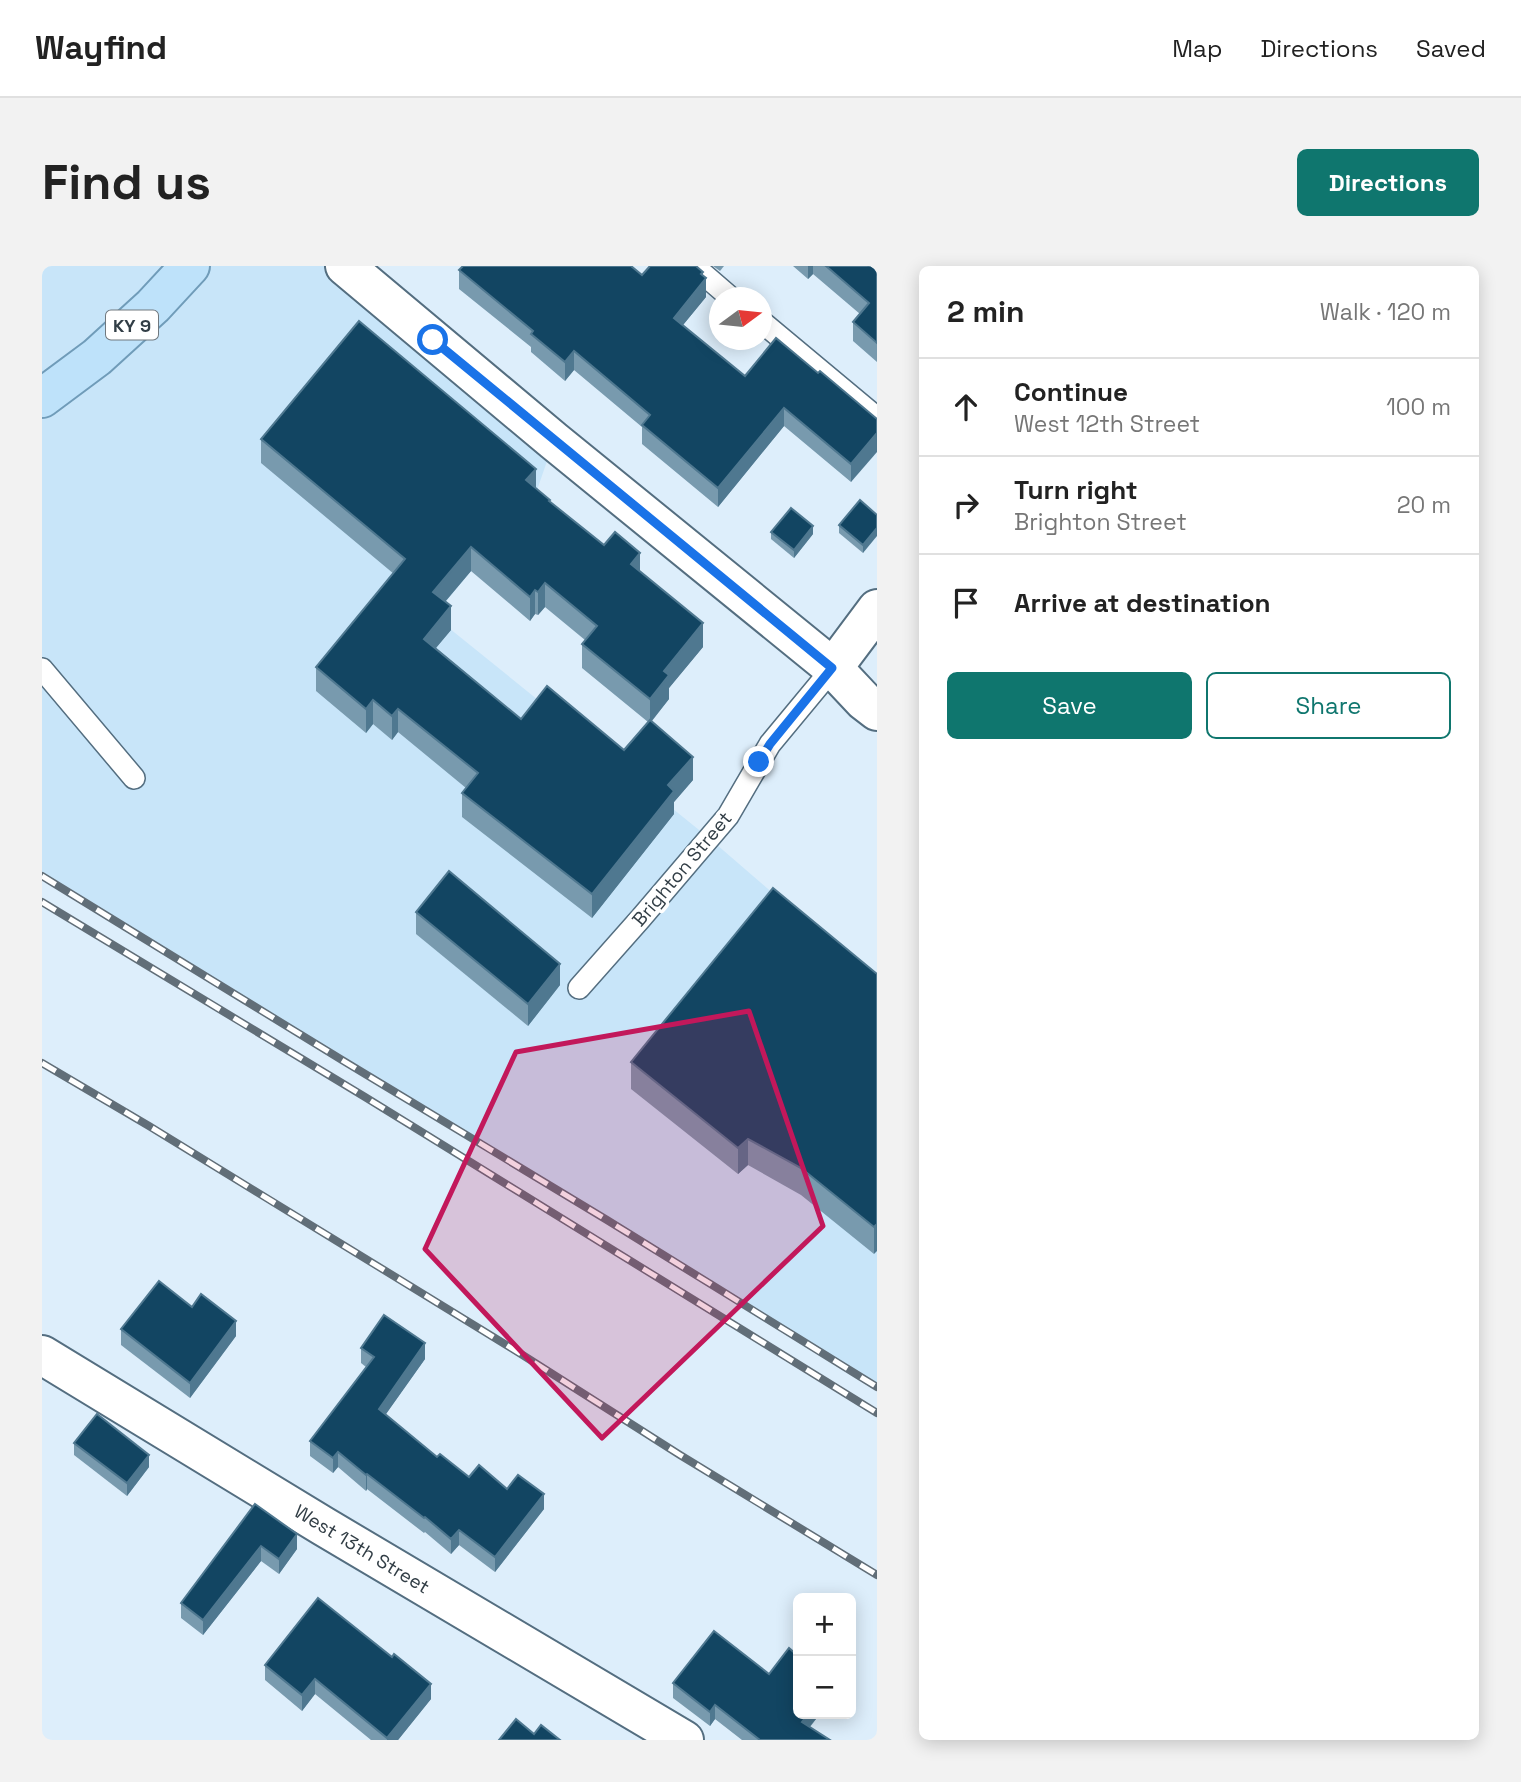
<!DOCTYPE html>
<html lang="en">
<head>
<meta charset="utf-8">
<style>
  body { margin:0; font-family:"Space Grotesk",sans-serif; background:#f2f2f2; color:#222 }
  .controls { position:absolute; right:21px; bottom:21px; display:grid; overflow:hidden; border-radius:10px; box-shadow:0 4px 18px #0003 }
  .controls button { width:63px; height:63px; display:grid; place-items:center; padding:0; border:0; border-bottom:2px solid #e0e0e0; background:#fff; color:#222; font:35px sans-serif }
  .compass { position:absolute; left:667px; top:21px; width:63px; height:63px; border-radius:50%; background:#fff; box-shadow:0 4px 18px #0003; rotate:75deg }
  .stop { position:absolute; width:21px; height:21px; margin:-16px; border:5px solid #1a73e8; border-radius:50%; background:#fff }
  .stop.end { background:#1a73e8; border-color:#fff; box-shadow:0 2px 7px #0008 }
  .list { margin:0; padding:0; list-style:none }
  h2 { display:flex; justify-content:space-between; align-items:center; height:91px; margin:0; padding:0 28px; font-size:30px }
  h2 small { font-size:23px; font-weight:400; color:#767676 }
  .list li { display:grid; grid-template-columns:46px 1fr auto; gap:21px; align-items:center; box-sizing:border-box; height:98px; padding:0 28px; border-top:2px solid #e0e0e0 }
  .list b { display:block; font-size:26px; white-space:nowrap }
  .list p { margin:0; font-size:23px; white-space:nowrap; color:#767676 }
  .list em { font-size:23px; font-style:normal; color:#767676 }
  .actions { display:flex; gap:14px; padding:21px 28px }
  .actions a { flex:1; padding:16px 0; border:2px solid #0f766e; border-radius:10px; text-align:center; font-size:24px; color:#0f766e }
  .actions .main { background:#0f766e; color:#fff }
  .icon { flex:none; width:38px; height:38px; fill:none; stroke:currentColor; stroke-width:2; stroke-linecap:round; stroke-linejoin:round }
  .map { position:relative; flex:none; width:835px; height:1474px; overflow:hidden; border-radius:10px }
  header { display:flex; align-items:center; gap:42px; box-sizing:border-box; height:98px; padding:0 35px; background:#fff; border-bottom:2px solid #e0e0e0 }
  header strong { font-size:33px }
  nav { display:flex; gap:38px; margin-inline-start:auto; font-size:24px }
  .intro { display:flex; align-items:center; justify-content:space-between; box-sizing:border-box; height:168px; padding:0 42px }
  h1 { margin:0; font-size:49px }
  .button { padding:18px 32px; border-radius:10px; background:#0f766e; color:#fff; font-size:24px; font-weight:700 }
  main { display:flex; gap:42px; padding:0 42px }
  aside { flex:1; background:#fff; border-radius:10px; box-shadow:0 4px 18px #0003 }
  .map>svg:first-child { display:block }
</style>
</head>
<body>
<header>
<strong>Wayfind</strong>
<nav><a>Map</a><a>Directions</a><a>Saved</a></nav>
</header>
<div class="intro"><h1>Find us</h1><a class="button">Directions</a></div>
<main>
<div class="map">
<svg width="835" height="1474" viewBox="0 0 835 1474">
  <rect width="100%" height="100%" fill="#ddeefb"/>
  <path fill="#c8e5f9" d="M 0,0 L 303,0 L 512,175 L 494,227 L 392,350 L 667,572 L 835,717 L 835,1121 L 565,954 L 300,794 L 0,610 Z"/>
  <g fill="none" stroke-linecap="round" stroke-linejoin="round">
    <defs>
      <g id="lane">
        <path d="M 652,0 L 689,32"/>
        <path d="M 720,56 L 835,152"/>
        <path d="M 0,403 L 92,512"/>
        <path d="M 537,722 L 599,652 L 686,550 L 728,478 L 791,402"/>
      </g>
      <g id="street">
        <path d="M 791,402 L 835,343"/>
        <path d="M 0,1089 L 281,1260 L 642,1474"/>
      </g>
      <path id="secondary" d="M 303,0 L 512,175 L 791,402 L 822,435 L 835,445"/>
      <path id="primary" d="M 0,132 L 55,91 L 111,40 L 148,0"/>
    </defs>
    <use href="#lane" stroke="#546e80" stroke-width="24"/>
    <use href="#street" stroke="#546e80" stroke-width="42"/>
    <use href="#secondary" stroke="#546e80" stroke-width="42"/>
    <use href="#primary" stroke="#709cb9" stroke-width="42"/>
    <use href="#lane" stroke="#fff" stroke-width="21"/>
    <use href="#street" stroke="#fff" stroke-width="38"/>
    <use href="#secondary" stroke="#fff" stroke-width="38"/>
    <use href="#primary" stroke="#bee2fa" stroke-width="38"/>
    <defs>
      <g id="rail">
        <path d="M 0,610 L 300,794 L 565,954 L 835,1121"/>
        <path d="M 0,636 L 323,831 L 835,1147"/>
        <path d="M 0,797 L 107,860 L 479,1088 L 638,1189 L 835,1309"/>
      </g>
    </defs>
    <use href="#rail" stroke="#616e78" stroke-width="8"/>
    <use href="#rail" stroke="#fff" stroke-width="5" stroke-dasharray="16" stroke-linecap="butt"/>
  </g>
  <g fill="#789aae" fill-rule="evenodd">
    <path d="M 671,0 L 682,0 L 678,5 Z"/>
    <path d="M 751,0 L 835,0 L 835,96 L 811,75 L 811,56 L 818,48 L 771,8 L 766,13 Z"/>
    <path d="M 417,4 L 661,10 L 664,31 L 641,59 L 703,110 L 776,107 L 835,153 L 809,216 L 742,160 L 676,241 L 600,178 L 600,161 L 532,104 L 523,115 L 489,86 L 489,81 L 417,23 Z"/>
    <path d="M 219,173 L 494,222 L 508,236 L 562,279 L 598,305 L 661,381 L 627,422 L 627,433 L 610,455 L 651,514 L 632,536 L 632,548 L 550,652 L 420,551 L 420,527 L 424,522 L 356,466 L 350,474 L 331,458 L 324,467 L 274,425 L 274,401 L 352,308 L 219,197 ZM 429,305 L 488,355 L 493,348 L 496,349 L 503,341 L 543,374 L 540,378 L 540,402 L 606,456 L 582,484 L 479,453 L 394,382 L 409,364 L 403,336 Z"/>
    <path d="M 835,249 L 821,287 L 797,267 L 797,259 Z"/>
    <path d="M 729,266 L 771,268 L 752,292 L 729,273 Z"/>
    <path d="M 374,646 L 518,719 L 486,760 L 374,668 Z"/>
    <path d="M 835,708 L 832,988 L 759,929 L 706,899 L 696,908 L 589,823 L 589,796 Z"/>
    <path d="M 150,1041 L 194,1070 L 148,1132 L 79,1079 L 79,1063 Z"/>
    <path d="M 319,1082 L 383,1093 L 343,1149 L 395,1191 L 427,1211 L 465,1223 L 502,1243 L 453,1306 L 417,1279 L 409,1288 L 383,1266 L 382,1267 L 325,1223 L 324,1225 L 296,1201 L 291,1207 L 268,1190 L 268,1175 L 324,1101 L 319,1097 Z"/>
    <path d="M 32,1177 L 107,1201 L 85,1230 L 32,1189 Z"/>
    <path d="M 213,1238 L 255,1283 L 237,1308 L 219,1295 L 161,1369 L 139,1352 L 139,1337 Z"/>
    <path d="M 350,1391 L 389,1433 L 356,1474 L 329,1474 L 273,1428 L 260,1445 L 223,1414 L 223,1399 Z"/>
    <path d="M 631,1417 L 756,1448 L 778,1448 L 768,1461 L 788,1474 L 700,1474 L 673,1453 L 668,1460 L 631,1432 Z"/>
  </g>
  <g fill="#4f7890">
    <path d="M 766,0 L 771,0 L 771,8 L 766,13 Z"/>
    <path d="M 661,6 L 661,16 L 664,12 L 664,31 L 632,70 L 632,52 Z"/>
    <path d="M 532,85 L 532,104 L 523,115 L 523,96 Z"/>
    <path d="M 742,142 L 742,160 L 676,241 L 676,222 Z"/>
    <path d="M 835,167 L 835,186 L 809,216 L 809,198 Z"/>
    <path d="M 494,203 L 494,227 L 484,214 Z"/>
    <path d="M 771,260 L 771,268 L 752,292 L 752,284 Z"/>
    <path d="M 835,262 L 835,270 L 821,287 L 821,279 Z"/>
    <path d="M 429,281 L 429,305 L 391,350 L 391,326 Z"/>
    <path d="M 598,287 L 598,311 L 589,298 Z"/>
    <path d="M 503,317 L 503,341 L 496,349 L 496,326 Z"/>
    <path d="M 493,324 L 493,348 L 488,355 L 488,331 Z"/>
    <path d="M 409,340 L 409,364 L 382,396 L 382,373 Z"/>
    <path d="M 661,357 L 661,381 L 627,422 L 627,433 L 608,457 L 608,433 L 622,405 Z"/>
    <path d="M 331,434 L 331,458 L 324,467 L 324,443 Z"/>
    <path d="M 356,443 L 356,466 L 350,474 L 350,450 Z"/>
    <path d="M 651,491 L 651,514 L 632,536 L 632,548 L 550,652 L 550,628 L 626,519 Z"/>
    <path d="M 518,698 L 518,719 L 486,760 L 486,738 Z"/>
    <path d="M 706,873 L 706,899 L 696,908 L 696,882 Z"/>
    <path d="M 835,958 L 835,985 L 832,988 L 832,961 Z"/>
    <path d="M 194,1055 L 194,1070 L 148,1132 L 148,1117 Z"/>
    <path d="M 383,1077 L 383,1093 L 337,1158 L 337,1143 Z"/>
    <path d="M 296,1186 L 296,1201 L 291,1207 L 291,1192 Z"/>
    <path d="M 107,1189 L 107,1201 L 85,1230 L 85,1217 Z"/>
    <path d="M 325,1208 L 325,1223 L 324,1225 L 324,1209 Z"/>
    <path d="M 502,1228 L 502,1243 L 453,1306 L 453,1291 Z"/>
    <path d="M 417,1264 L 417,1279 L 409,1288 L 409,1273 Z"/>
    <path d="M 255,1268 L 255,1283 L 237,1308 L 237,1293 Z"/>
    <path d="M 219,1280 L 219,1295 L 161,1369 L 161,1354 Z"/>
    <path d="M 273,1413 L 273,1428 L 260,1445 L 260,1429 Z"/>
    <path d="M 389,1418 L 389,1433 L 356,1474 L 345,1474 L 345,1472 Z"/>
    <path d="M 673,1439 L 673,1453 L 668,1460 L 668,1446 Z"/>
    <path d="M 766,1448 L 778,1448 L 760,1470 L 760,1456 Z"/>
  </g>
  <g fill="#124562" stroke="#4f7890" stroke-width="2">
    <path d="M 421,0 L 589,0 L 600,9 L 608,0 L 654,0 L 661,6 L 659,8 L 664,12 L 632,52 L 703,110 L 734,72 L 776,107 L 778,105 L 835,153 L 835,167 L 809,198 L 742,142 L 676,222 L 600,159 L 608,149 L 532,85 L 523,96 L 489,68 L 491,65 L 417,4 Z"/>
    <path d="M 784,0 L 835,0 L 835,77 L 811,56 L 827,37 Z"/>
    <path d="M 317,55 L 494,203 L 484,214 L 508,234 L 507,235 L 562,279 L 573,266 L 598,287 L 589,298 L 661,357 L 622,405 L 627,409 L 608,433 L 540,378 L 555,360 L 503,317 L 496,326 L 493,324 L 488,331 L 429,281 L 391,326 L 409,340 L 382,373 L 479,453 L 505,420 L 582,484 L 608,454 L 651,491 L 626,519 L 632,525 L 550,628 L 420,527 L 436,507 L 356,443 L 350,450 L 331,434 L 324,443 L 274,401 L 363,293 L 219,173 Z"/>
    <path d="M 818,234 L 835,249 L 835,262 L 821,279 L 797,259 Z"/>
    <path d="M 749,242 L 771,260 L 752,284 L 729,266 Z"/>
    <path d="M 407,605 L 518,698 L 486,738 L 374,646 Z"/>
    <path d="M 731,622 L 835,708 L 835,958 L 832,961 L 759,902 L 706,873 L 696,882 L 589,796 Z"/>
    <path d="M 117,1015 L 150,1041 L 159,1028 L 194,1055 L 148,1117 L 79,1063 Z"/>
    <path d="M 342,1049 L 383,1077 L 337,1143 L 395,1191 L 398,1188 L 427,1211 L 437,1199 L 465,1223 L 476,1209 L 502,1228 L 453,1291 L 417,1264 L 409,1273 L 383,1251 L 382,1252 L 325,1208 L 324,1209 L 296,1186 L 291,1192 L 268,1175 L 332,1091 L 319,1082 Z"/>
    <path d="M 55,1148 L 107,1189 L 85,1217 L 32,1177 Z"/>
    <path d="M 213,1238 L 255,1268 L 237,1293 L 219,1280 L 161,1354 L 139,1337 Z"/>
    <path d="M 276,1332 L 350,1391 L 352,1388 L 389,1418 L 345,1472 L 273,1413 L 260,1429 L 223,1399 Z"/>
    <path d="M 672,1365 L 727,1408 L 747,1382 L 756,1390 L 756,1448 L 766,1448 L 760,1456 L 788,1474 L 718,1474 L 673,1439 L 668,1446 L 631,1417 Z"/>
    <path d="M 474,1453 L 492,1468 L 499,1459 L 518,1474 L 457,1474 Z"/>
  </g>
  <g fill="none" stroke-linecap="round" stroke-linejoin="round">
    <path stroke="#1a73e8" stroke-width="9" d="M 391,74 L 790,402 L 728,478 L 717,496"/>
  </g>
  <path fill="#c2185b" fill-opacity="0.2" stroke="#c2185b" stroke-width="5" stroke-linejoin="round" d="M 707,745 L 781,960 L 560,1172 L 383,983 L 474,786 Z"/>
  <g text-anchor="middle" dominant-baseline="central" stroke-width="7" stroke-linejoin="round" paint-order="stroke">
    <rect fill="#fff" stroke="#70787e" stroke-width="2" x="64" y="44.5" width="52" height="29" rx="5"/>
    <g font-size="18" font-weight="bold" fill="#323e46">
      <text x="90" y="59">KY 9</text>
    </g>
    <g font-size="19" fill="#323e46" stroke="#fff">
      <text transform="translate(640 603) rotate(-50)">Brighton Street</text>
      <text transform="translate(320 1283) rotate(31)">West 13th Street</text>
    </g>
  </g>
</svg>
<div class="controls">
<button>+</button>
<button>−</button>
</div>
<svg class="compass" viewBox="-18 -18 36 36"><path d="M0-13l5 13h-10z" fill="#e53935"/><path d="M0 13l5-13h-10z" fill="#767676"/></svg>
<div class="stop" style="left:391px;top:74px"></div>
<div class="stop end" style="left:717px;top:496px"></div>
</div>
<aside>
<h2>2 min<small>Walk · 120 m</small></h2>
<ul class="list">
<li><svg class="icon" aria-label="ahead" viewBox="0 0 24 24"><path d="M12 20V5M6 11l6-6 6 6"/></svg><div><b>Continue</b><p>West 12th Street</p></div><em>100 m</em></li>
<li><svg class="icon" aria-label="right" viewBox="0 0 24 24"><path d="M7 20v-9h11M14 6l5 5-5 5"/></svg><div><b>Turn right</b><p>Brighton Street</p></div><em>20 m</em></li>
<li><svg class="icon" aria-label="arrive" viewBox="0 0 24 24"><path d="M6 21V4h12l-3 4 3 4H6"/></svg><div><b>Arrive at destination</b></div></li>
</ul>
<div class="actions"><a class="main">Save</a><a>Share</a></div>
</aside>
</main>
</body>
</html>
